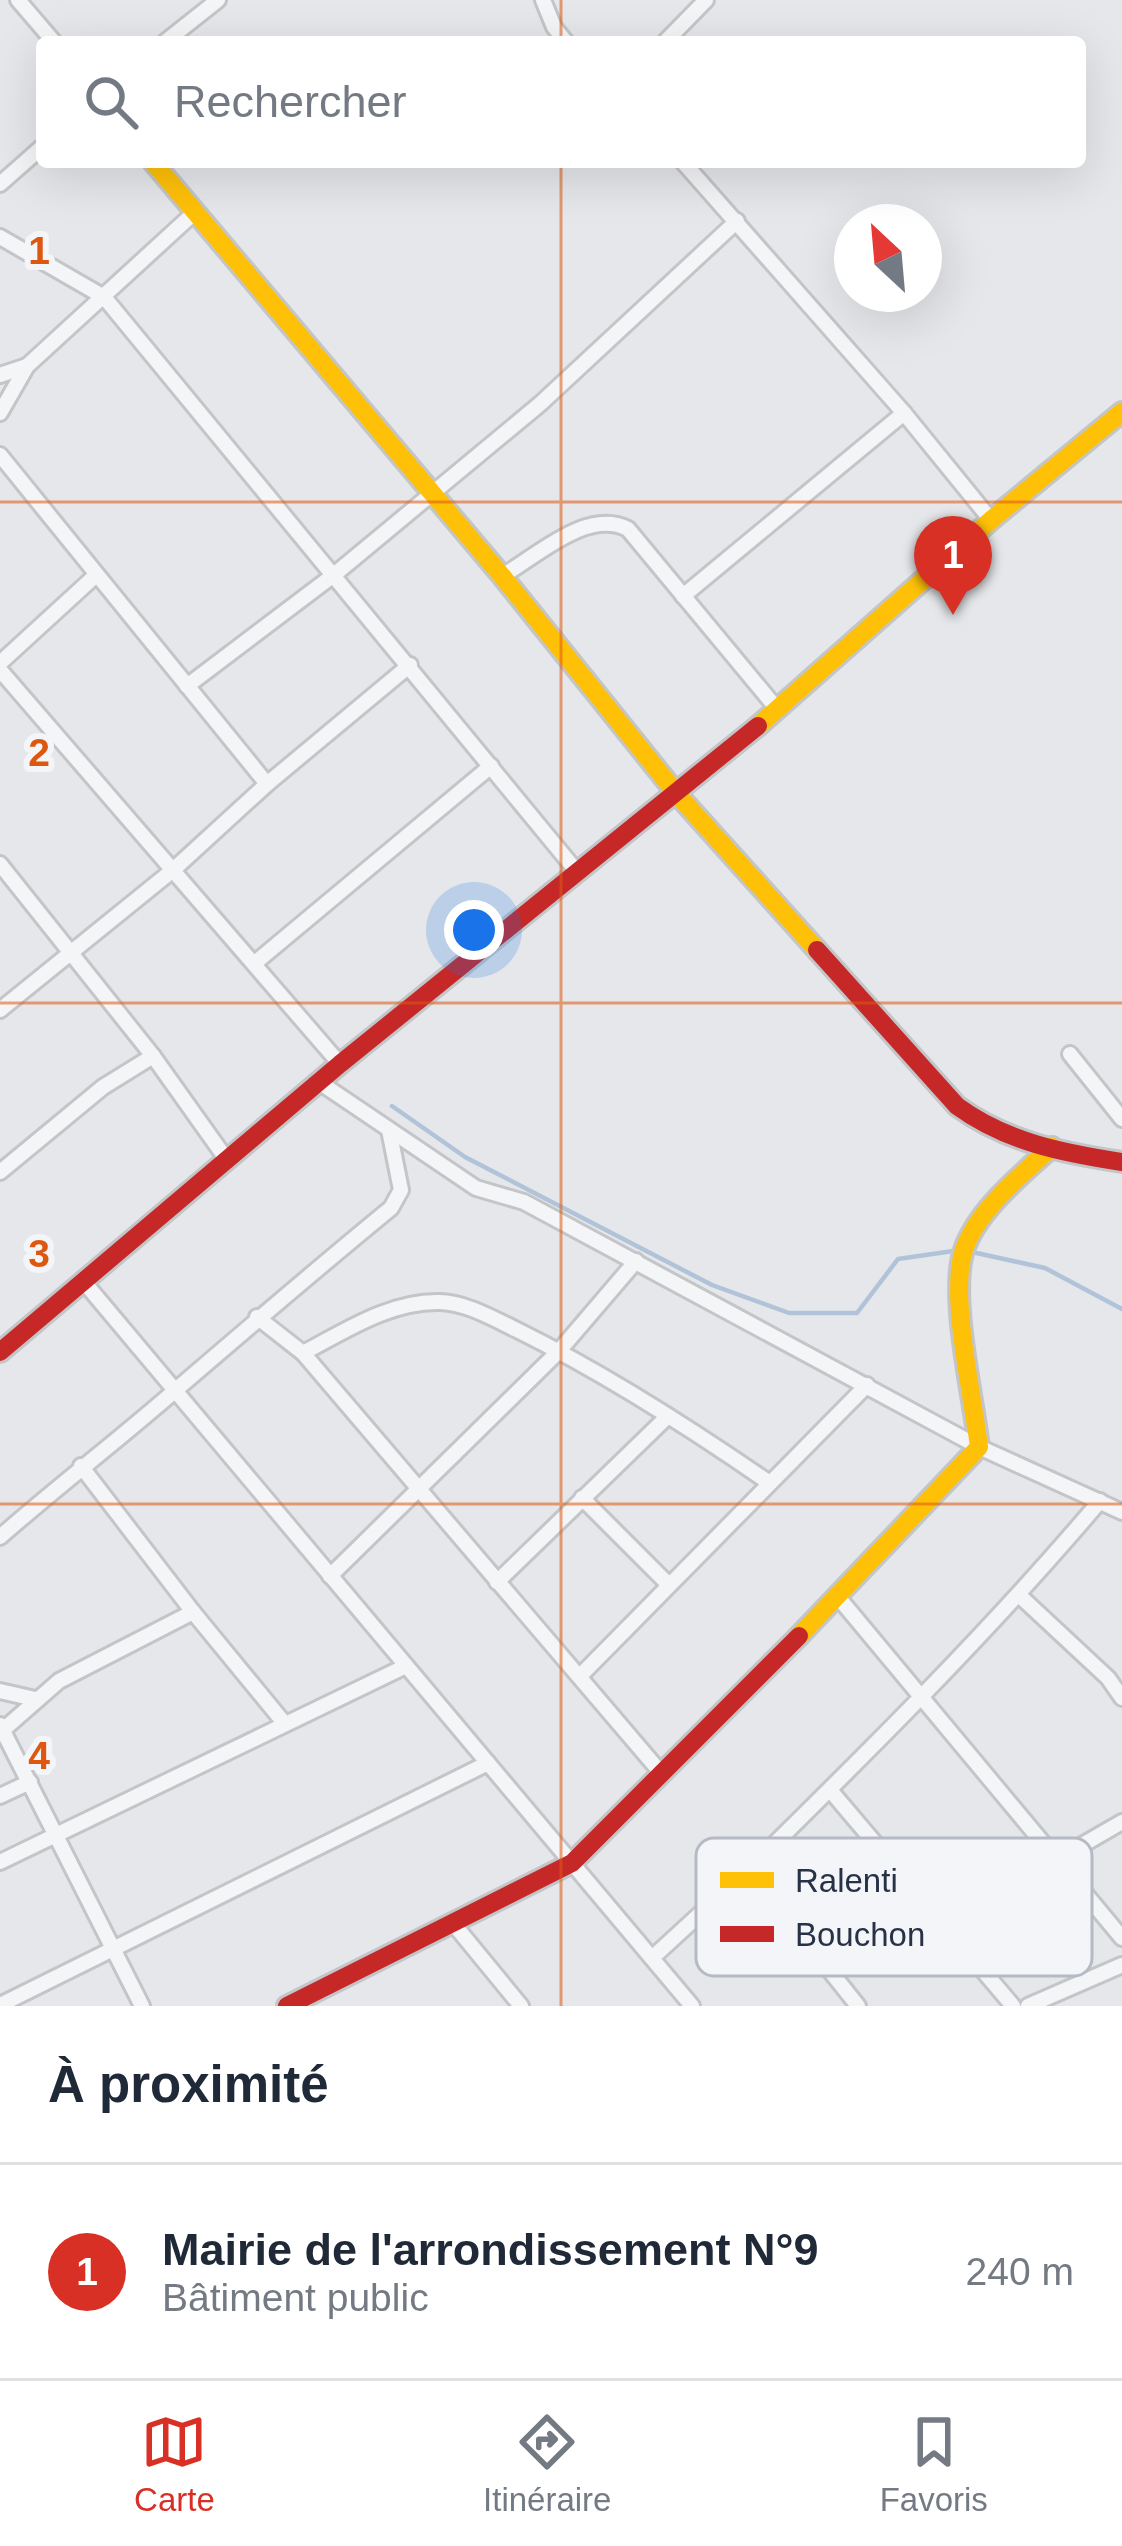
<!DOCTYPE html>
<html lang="fr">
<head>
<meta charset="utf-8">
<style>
  body { margin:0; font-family:Helvetica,sans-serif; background:#f2f2f3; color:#1f2937 }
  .compass { position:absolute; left:834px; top:204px; width:108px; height:108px; border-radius:50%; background:#fff; box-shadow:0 12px 48px #0002; rotate:334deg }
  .you { position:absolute; left:474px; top:930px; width:42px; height:42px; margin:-30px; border:9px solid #fff; border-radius:50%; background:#1a73e8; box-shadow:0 0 0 18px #1a73e833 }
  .badge { display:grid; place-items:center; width:78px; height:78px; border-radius:50%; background:#d93025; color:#fff; font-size:39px; font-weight:700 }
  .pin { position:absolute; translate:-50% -99px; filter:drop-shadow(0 3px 6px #0008) }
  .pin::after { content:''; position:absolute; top:63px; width:42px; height:36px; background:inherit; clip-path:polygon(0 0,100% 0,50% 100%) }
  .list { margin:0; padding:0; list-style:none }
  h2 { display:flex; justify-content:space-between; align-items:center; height:156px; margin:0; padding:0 48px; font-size:51px }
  h2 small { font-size:39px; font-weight:400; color:#747a83 }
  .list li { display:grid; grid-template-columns:78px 1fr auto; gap:36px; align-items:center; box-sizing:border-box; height:216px; padding:0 48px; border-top:3px solid #e0e1e3 }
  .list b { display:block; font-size:45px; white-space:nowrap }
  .list p { margin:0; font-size:39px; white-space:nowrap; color:#747a83 }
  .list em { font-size:39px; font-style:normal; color:#747a83 }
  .icon { flex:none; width:66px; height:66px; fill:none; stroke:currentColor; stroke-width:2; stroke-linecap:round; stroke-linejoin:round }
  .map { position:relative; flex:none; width:1122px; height:2006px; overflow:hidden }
  .search { position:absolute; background:#fff; box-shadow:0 12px 48px #0002; left:36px; right:36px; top:36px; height:132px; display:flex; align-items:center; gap:30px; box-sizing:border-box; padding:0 42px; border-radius:12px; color:#747a83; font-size:45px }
  .sheet { height:372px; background:#fff }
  nav { display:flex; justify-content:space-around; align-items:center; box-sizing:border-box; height:168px; border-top:3px solid #e0e1e3; background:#fff; font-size:33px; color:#747a83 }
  nav a { display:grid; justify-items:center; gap:6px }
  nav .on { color:#d93025 }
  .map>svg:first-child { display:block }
</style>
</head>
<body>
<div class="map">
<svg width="1122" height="2006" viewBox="0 0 1122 2006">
  <rect width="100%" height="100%" fill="#e5e7ea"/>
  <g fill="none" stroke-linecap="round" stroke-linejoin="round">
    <g stroke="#b0c3d8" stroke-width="4.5">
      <path d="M 392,1106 L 465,1157 L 712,1285 L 789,1313 L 857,1313 L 898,1259 L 960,1250"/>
      <path d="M 972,1252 L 1045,1268 L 1122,1309"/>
    </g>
    <defs>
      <g id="street">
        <path d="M 18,0 L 54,42"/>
        <path d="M 543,0 L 554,27 L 566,42"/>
        <path d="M 165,42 L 218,0"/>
        <path d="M 665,42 L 706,0"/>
        <path d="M 683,162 L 904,413 L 991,520"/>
        <path d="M 0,184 L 42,147"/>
        <path d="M 0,237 L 104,297 L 578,873"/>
        <path d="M 0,375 L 27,366"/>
        <path d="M 0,413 L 27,366 L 194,213"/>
        <path d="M 0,455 L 267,784"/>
        <path d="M 502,576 C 537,556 587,508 628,529 L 778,710"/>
        <path d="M 683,596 L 904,413"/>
        <path d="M 0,663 L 95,576"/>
        <path d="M 0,670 L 340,1064"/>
        <path d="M 187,686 L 335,574 L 540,404 L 737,221"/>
        <path d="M 0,864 L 153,1056 L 227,1160"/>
        <path d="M 256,962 L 491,766"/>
        <path d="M 0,1010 L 173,870 L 267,784 L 410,665"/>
        <path d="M 1070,1054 L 1122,1119"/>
        <path d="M 319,1082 L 476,1188 L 524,1202 L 979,1447 L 1122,1512"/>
        <path d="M 0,1172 L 103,1087 L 153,1056"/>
        <path d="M 84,1282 L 692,2006"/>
        <path d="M 257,1317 L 303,1353 L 662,1774"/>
        <path d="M 303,1353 C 345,1331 390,1301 439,1302 C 465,1302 494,1319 517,1330 C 604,1373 687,1426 768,1482"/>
        <path d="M 81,1466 L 193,1612 L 285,1724"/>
        <path d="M 582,1498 L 668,1584"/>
        <path d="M 0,1537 C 58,1486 120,1439 178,1388 C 249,1327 319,1267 391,1208 L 401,1190 L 389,1130"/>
        <path d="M 330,1576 L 559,1351 L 636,1261"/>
        <path d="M 497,1582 L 668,1416"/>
        <path d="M 1020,1596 L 1108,1678 L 1122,1698"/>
        <path d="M 838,1597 L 1122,1938"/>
        <path d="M 580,1676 L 867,1385"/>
        <path d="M 0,1691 L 35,1699"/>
        <path d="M 0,1725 L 142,2006"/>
        <path d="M 3,1730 L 59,1681 L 193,1612"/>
        <path d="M 830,1790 L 1013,2006"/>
        <path d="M 0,1796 L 30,1782"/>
        <path d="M 1058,1859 L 1122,1822"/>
        <path d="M 0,1862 L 406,1666"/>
        <path d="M 749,1869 C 870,1750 990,1631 1100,1501"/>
        <path d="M 452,1922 L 521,2006"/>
        <path d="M 652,1958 L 749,1869 L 858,2006"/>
        <path d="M 0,2005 L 488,1763"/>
        <path d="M 1028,2006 L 1122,1965"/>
      </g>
      <g id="slow">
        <path d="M 153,162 L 502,576 L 676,793 L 817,950"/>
        <path d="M 758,726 L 991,520 L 1122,412"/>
        <path d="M 799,1636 L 979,1447 C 973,1396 950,1300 963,1253 C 975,1212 1021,1175 1052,1147"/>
      </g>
      <g id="jam">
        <path d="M 817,950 L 957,1106 C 1006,1142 1063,1153 1122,1162"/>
        <path d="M 0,1352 L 340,1064 L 758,726"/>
        <path d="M 287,2006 L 572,1863 L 799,1636"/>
      </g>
    </defs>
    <use href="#street" stroke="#c3c5c8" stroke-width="20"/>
    <use href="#slow" stroke="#c3c5c8" stroke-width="24"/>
    <use href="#jam" stroke="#c3c5c8" stroke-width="24"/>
    <use href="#street" stroke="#f4f5f7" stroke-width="14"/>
    <use href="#slow" stroke="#ffc107" stroke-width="18"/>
    <use href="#jam" stroke="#c62828" stroke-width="18"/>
  </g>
  <path fill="none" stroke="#de570f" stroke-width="3" stroke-opacity="0.55" d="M 561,0 L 561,42M 561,162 L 561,2006M 0,502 L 1122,502M 0,1003 L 1122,1003M 0,1504 L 1122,1504"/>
  <rect x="696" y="1838" width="396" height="138" rx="18" fill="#f3f5f9" stroke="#b6bac4" stroke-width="3"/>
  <rect x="720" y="1872" width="54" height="16" fill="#ffc107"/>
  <rect x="720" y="1926" width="54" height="16" fill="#c62828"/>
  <g font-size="33" fill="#283247">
    <text x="795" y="1892">Ralenti</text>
    <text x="795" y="1946">Bouchon</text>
  </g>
  <g font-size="39" text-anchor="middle" font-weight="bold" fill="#de570f" stroke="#f3f5f9" stroke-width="12" stroke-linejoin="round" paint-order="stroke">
    <text x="39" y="264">1</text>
    <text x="39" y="766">2</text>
    <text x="39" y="1267">3</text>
    <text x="39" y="1769">4</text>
  </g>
</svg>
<svg class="compass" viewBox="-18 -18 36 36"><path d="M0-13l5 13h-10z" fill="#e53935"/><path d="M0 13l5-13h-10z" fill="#747a83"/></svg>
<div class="you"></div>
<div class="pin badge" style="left:953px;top:615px">1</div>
<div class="search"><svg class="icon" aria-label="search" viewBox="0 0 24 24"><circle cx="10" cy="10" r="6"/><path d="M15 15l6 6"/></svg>Rechercher</div>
</div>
<section class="sheet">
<h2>À proximité<small></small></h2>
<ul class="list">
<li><span class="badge">1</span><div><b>Mairie de l'arrondissement N°9</b><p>Bâtiment public</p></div><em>240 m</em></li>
</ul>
</section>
<nav>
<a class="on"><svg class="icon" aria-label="map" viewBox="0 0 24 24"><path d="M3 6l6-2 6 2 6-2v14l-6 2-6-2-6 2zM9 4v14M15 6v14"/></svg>Carte</a>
<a><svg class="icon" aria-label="directions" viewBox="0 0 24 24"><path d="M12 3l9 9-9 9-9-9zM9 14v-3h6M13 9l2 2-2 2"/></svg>Itinéraire</a>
<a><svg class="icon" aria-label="saved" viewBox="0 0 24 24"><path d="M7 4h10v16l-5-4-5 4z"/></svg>Favoris</a>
</nav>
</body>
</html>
